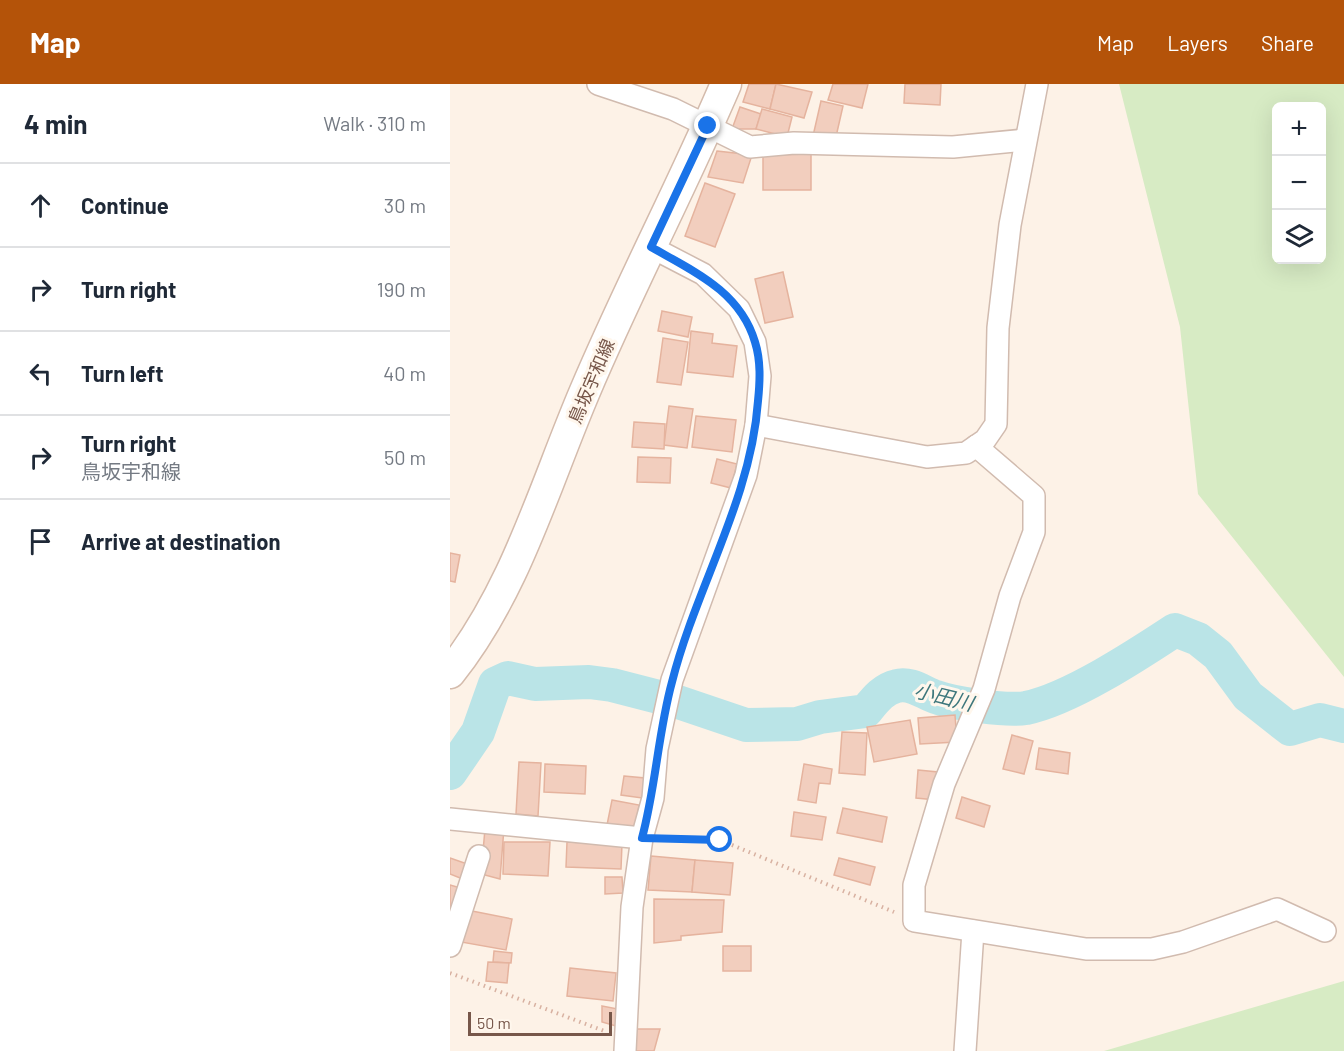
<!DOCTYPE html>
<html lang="en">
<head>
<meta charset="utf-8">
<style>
  body { margin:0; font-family:Barlow,"Noto Sans JP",sans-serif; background:#f6f6f7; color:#1f2937 }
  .controls { position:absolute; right:18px; top:18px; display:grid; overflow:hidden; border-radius:9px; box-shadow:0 6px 24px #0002 }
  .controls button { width:54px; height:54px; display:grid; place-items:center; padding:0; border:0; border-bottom:2px solid #e0e1e3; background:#fff; color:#1f2937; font:30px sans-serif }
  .scale { position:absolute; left:18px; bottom:15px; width:144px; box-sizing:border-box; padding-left:6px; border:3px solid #77574a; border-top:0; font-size:16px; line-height:21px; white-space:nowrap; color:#77574a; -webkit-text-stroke:4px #fff7ed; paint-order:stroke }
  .stop { position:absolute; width:18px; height:18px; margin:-14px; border:4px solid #1a73e8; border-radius:50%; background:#fff }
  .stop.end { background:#1a73e8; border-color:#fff; box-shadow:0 2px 6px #0008 }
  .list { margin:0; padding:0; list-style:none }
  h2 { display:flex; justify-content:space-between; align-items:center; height:78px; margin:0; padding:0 24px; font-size:26px }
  h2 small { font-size:20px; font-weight:400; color:#747a83 }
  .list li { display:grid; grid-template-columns:39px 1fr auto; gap:18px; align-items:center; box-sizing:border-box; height:84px; padding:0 24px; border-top:2px solid #e0e1e3 }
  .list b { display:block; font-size:22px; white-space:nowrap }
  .list p { margin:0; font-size:20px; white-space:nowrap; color:#747a83 }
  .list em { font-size:20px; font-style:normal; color:#747a83 }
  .icon { flex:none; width:33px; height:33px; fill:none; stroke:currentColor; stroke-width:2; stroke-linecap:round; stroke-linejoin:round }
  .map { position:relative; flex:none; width:894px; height:967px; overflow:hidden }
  header { display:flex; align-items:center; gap:36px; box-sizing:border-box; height:84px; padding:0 30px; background:#b45309; color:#fff }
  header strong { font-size:28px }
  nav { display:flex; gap:33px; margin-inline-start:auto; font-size:21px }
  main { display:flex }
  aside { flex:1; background:#fff }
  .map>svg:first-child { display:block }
</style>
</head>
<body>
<header>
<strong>Map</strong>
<nav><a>Map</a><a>Layers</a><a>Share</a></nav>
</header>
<main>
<aside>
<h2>4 min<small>Walk · 310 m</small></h2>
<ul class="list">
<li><svg class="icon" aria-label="ahead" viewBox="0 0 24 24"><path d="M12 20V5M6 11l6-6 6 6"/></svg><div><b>Continue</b></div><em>30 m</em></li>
<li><svg class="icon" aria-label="right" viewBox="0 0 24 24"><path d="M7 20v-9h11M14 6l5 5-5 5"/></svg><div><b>Turn right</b></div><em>190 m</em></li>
<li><svg class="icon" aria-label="left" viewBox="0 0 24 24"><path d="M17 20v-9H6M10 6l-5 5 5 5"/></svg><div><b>Turn left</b></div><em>40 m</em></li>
<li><svg class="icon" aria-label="right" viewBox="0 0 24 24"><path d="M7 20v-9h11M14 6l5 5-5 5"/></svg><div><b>Turn right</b><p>鳥坂宇和線</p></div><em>50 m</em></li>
<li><svg class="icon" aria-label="arrive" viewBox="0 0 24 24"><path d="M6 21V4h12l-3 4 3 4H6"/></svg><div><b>Arrive at destination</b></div></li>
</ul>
</aside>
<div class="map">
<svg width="894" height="967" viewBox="0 0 894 967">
  <rect width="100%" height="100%" fill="#fdf2e7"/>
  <g fill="#d7ebc4" fill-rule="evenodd">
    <path d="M 669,0 L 894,0 L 894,593 L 748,410 L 730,243 ZM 872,22 L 872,176 L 826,176 L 826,22 Z"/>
    <path d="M 894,897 L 894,967 L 654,967 Z"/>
  </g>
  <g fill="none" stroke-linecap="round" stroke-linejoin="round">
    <path stroke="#bae4e7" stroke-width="34" d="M 0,689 L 28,648 L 45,600 L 58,594 L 85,600 L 139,598 L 162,601 L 228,618 L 296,641 L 347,640 L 370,633 L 416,627 C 425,616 433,605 447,602 C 460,598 474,609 486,613 C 505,620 556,627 576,624 C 620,615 687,571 725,546 L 748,555 L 768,571 L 798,612 L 840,645 L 870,636 L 894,642"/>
  </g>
  <g fill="#f2cebe" stroke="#e5b39e" stroke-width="1.5">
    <path d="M 299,0 L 326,0 L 320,25 L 293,18 Z"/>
    <path d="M 326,0 L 362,8 L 354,34 L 320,25 Z"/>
    <path d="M 383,0 L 418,0 L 412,24 L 378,16 Z"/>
    <path d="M 455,0 L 491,0 L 490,21 L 454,19 Z"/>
    <path d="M 371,17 L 393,22 L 385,57 L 363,52 Z"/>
    <path d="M 290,23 L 311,30 L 306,45 L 282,45 Z"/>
    <path d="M 312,25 L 342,33 L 337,53 L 306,45 Z"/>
    <path d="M 267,67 L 302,71 L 293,99 L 258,93 Z"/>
    <path d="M 361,70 L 361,106 L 313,106 L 313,71 Z"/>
    <path d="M 255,99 L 285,110 L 265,163 L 235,152 Z"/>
    <path d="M 333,188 L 343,233 L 315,239 L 305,195 Z"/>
    <path d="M 212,227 L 242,233 L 238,253 L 208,247 Z"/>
    <path d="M 241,247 L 263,250 L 262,259 L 287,262 L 283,293 L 237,288 Z"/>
    <path d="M 213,254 L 238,258 L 231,301 L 207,298 Z"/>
    <path d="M 219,322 L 243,325 L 237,364 L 214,361 Z"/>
    <path d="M 246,332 L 286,336 L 282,368 L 242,363 Z"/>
    <path d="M 184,338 L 215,340 L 214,365 L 182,363 Z"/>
    <path d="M 188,373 L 221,374 L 220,399 L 187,398 Z"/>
    <path d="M 267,375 L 287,380 L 281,404 L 261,399 Z"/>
    <path d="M 0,469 L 10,471 L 5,498 L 0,497 Z"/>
    <path d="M 505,631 L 507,658 L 470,660 L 468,634 Z"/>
    <path d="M 460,636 L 467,670 L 424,678 L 417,643 Z"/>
    <path d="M 392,648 L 417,649 L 415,691 L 389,689 Z"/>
    <path d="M 562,651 L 583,657 L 574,690 L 553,685 Z"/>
    <path d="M 589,664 L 620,669 L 618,690 L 586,685 Z"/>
    <path d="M 69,678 L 91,679 L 88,732 L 66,730 Z"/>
    <path d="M 95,680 L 136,682 L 135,710 L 94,708 Z"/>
    <path d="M 354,680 L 382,685 L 380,700 L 369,699 L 366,719 L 348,716 Z"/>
    <path d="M 468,686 L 488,688 L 486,716 L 466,714 Z"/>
    <path d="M 174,692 L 195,694 L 192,714 L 171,711 Z"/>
    <path d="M 512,713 L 540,722 L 534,743 L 506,734 Z"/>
    <path d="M 162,716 L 189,721 L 185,746 L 157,741 Z"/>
    <path d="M 393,724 L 437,733 L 432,758 L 387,749 Z"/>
    <path d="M 344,728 L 376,733 L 372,756 L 341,752 Z"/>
    <path d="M 54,744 L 50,795 L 31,790 L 35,745 Z"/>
    <path d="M 54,758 L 100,758 L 98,792 L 53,790 Z"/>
    <path d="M 117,758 L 172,760 L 171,785 L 116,783 Z"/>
    <path d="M 201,772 L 245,776 L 242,808 L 198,806 Z"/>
    <path d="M 0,774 L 20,781 L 15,796 L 0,790 Z"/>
    <path d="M 389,774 L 425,783 L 420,801 L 384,791 Z"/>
    <path d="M 245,776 L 283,779 L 280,811 L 242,808 Z"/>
    <path d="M 155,793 L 172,793 L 173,809 L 155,810 Z"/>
    <path d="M 0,801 L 14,805 L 6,829 L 0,827 Z"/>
    <path d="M 204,815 L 274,816 L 272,848 L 231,852 L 231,856 L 204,859 Z"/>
    <path d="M 17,826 L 62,835 L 56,866 L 11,858 Z"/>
    <rect x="273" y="862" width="28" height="25"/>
    <path d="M 44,867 L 62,869 L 61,879 L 43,878 Z"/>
    <path d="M 38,878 L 59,879 L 57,899 L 36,897 Z"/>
    <path d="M 120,884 L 166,889 L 163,917 L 117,912 Z"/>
    <path d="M 152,922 L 168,925 L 166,942 L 152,938 Z"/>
    <path d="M 185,945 L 210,945 L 204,967 L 186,967 Z"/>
  </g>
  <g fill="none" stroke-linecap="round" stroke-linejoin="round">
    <defs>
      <g id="minor">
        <path d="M 148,0 L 223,25 L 300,63 L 344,59 L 503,63 L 575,56"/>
        <path d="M 306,341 L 477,373 L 516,369 L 535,356 L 546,340 L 548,244 L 560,141 L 587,0"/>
        <path d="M 526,362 L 584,412 L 584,448 L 560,512 L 534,605 L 494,700 L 464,801 L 464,837 L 636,865 L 702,865 L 733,858 L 827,825 L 875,847"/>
        <path d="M 0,735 L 192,754"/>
        <path d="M 0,862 L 29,772"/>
        <path d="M 175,967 L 182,823 L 192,754 L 203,714 L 207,665 L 222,596 L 296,391 L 306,341 L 310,292 L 305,258 L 289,225 L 253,190 L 201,163"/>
        <path d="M 515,967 L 523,847"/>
      </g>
      <path id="secondary" d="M 0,589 C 66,506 94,403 135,307 C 179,203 232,103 276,0"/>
    </defs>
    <use href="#minor" stroke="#d1bbaf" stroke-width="24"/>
    <use href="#secondary" stroke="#d4bbac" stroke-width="33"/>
    <g stroke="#d8b1a1" stroke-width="4" stroke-dasharray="1.5 4.5" stroke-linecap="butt">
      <path d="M 211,754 L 270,756 L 444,828"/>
      <path d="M 0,889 L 157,948"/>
    </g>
    <use href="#minor" stroke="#fff" stroke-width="21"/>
    <use href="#secondary" stroke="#fff" stroke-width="30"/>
  </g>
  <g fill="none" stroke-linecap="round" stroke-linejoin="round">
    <path stroke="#1a73e8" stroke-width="8" d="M 258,42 L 201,163 C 243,187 290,207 305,258 C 311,277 310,297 308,317 C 301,416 246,503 222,598 C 208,649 206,702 192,754 L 270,756"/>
  </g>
  <g text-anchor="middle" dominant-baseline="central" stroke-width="6" stroke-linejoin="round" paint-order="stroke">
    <g font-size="18" fill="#77574a" stroke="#fff7ed">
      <text transform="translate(141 297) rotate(-67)">鳥坂宇和線</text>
    </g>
    <g font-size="20" font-style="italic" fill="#3e777c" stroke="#fff7ed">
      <text transform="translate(494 612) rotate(14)">小田川</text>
    </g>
  </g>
</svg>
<div class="controls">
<button>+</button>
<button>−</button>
<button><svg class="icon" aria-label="layers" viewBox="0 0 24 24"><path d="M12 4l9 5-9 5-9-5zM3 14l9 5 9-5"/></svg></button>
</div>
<div class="scale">50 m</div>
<div class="stop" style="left:270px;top:756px"></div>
<div class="stop end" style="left:258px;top:42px"></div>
</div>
</main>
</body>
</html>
